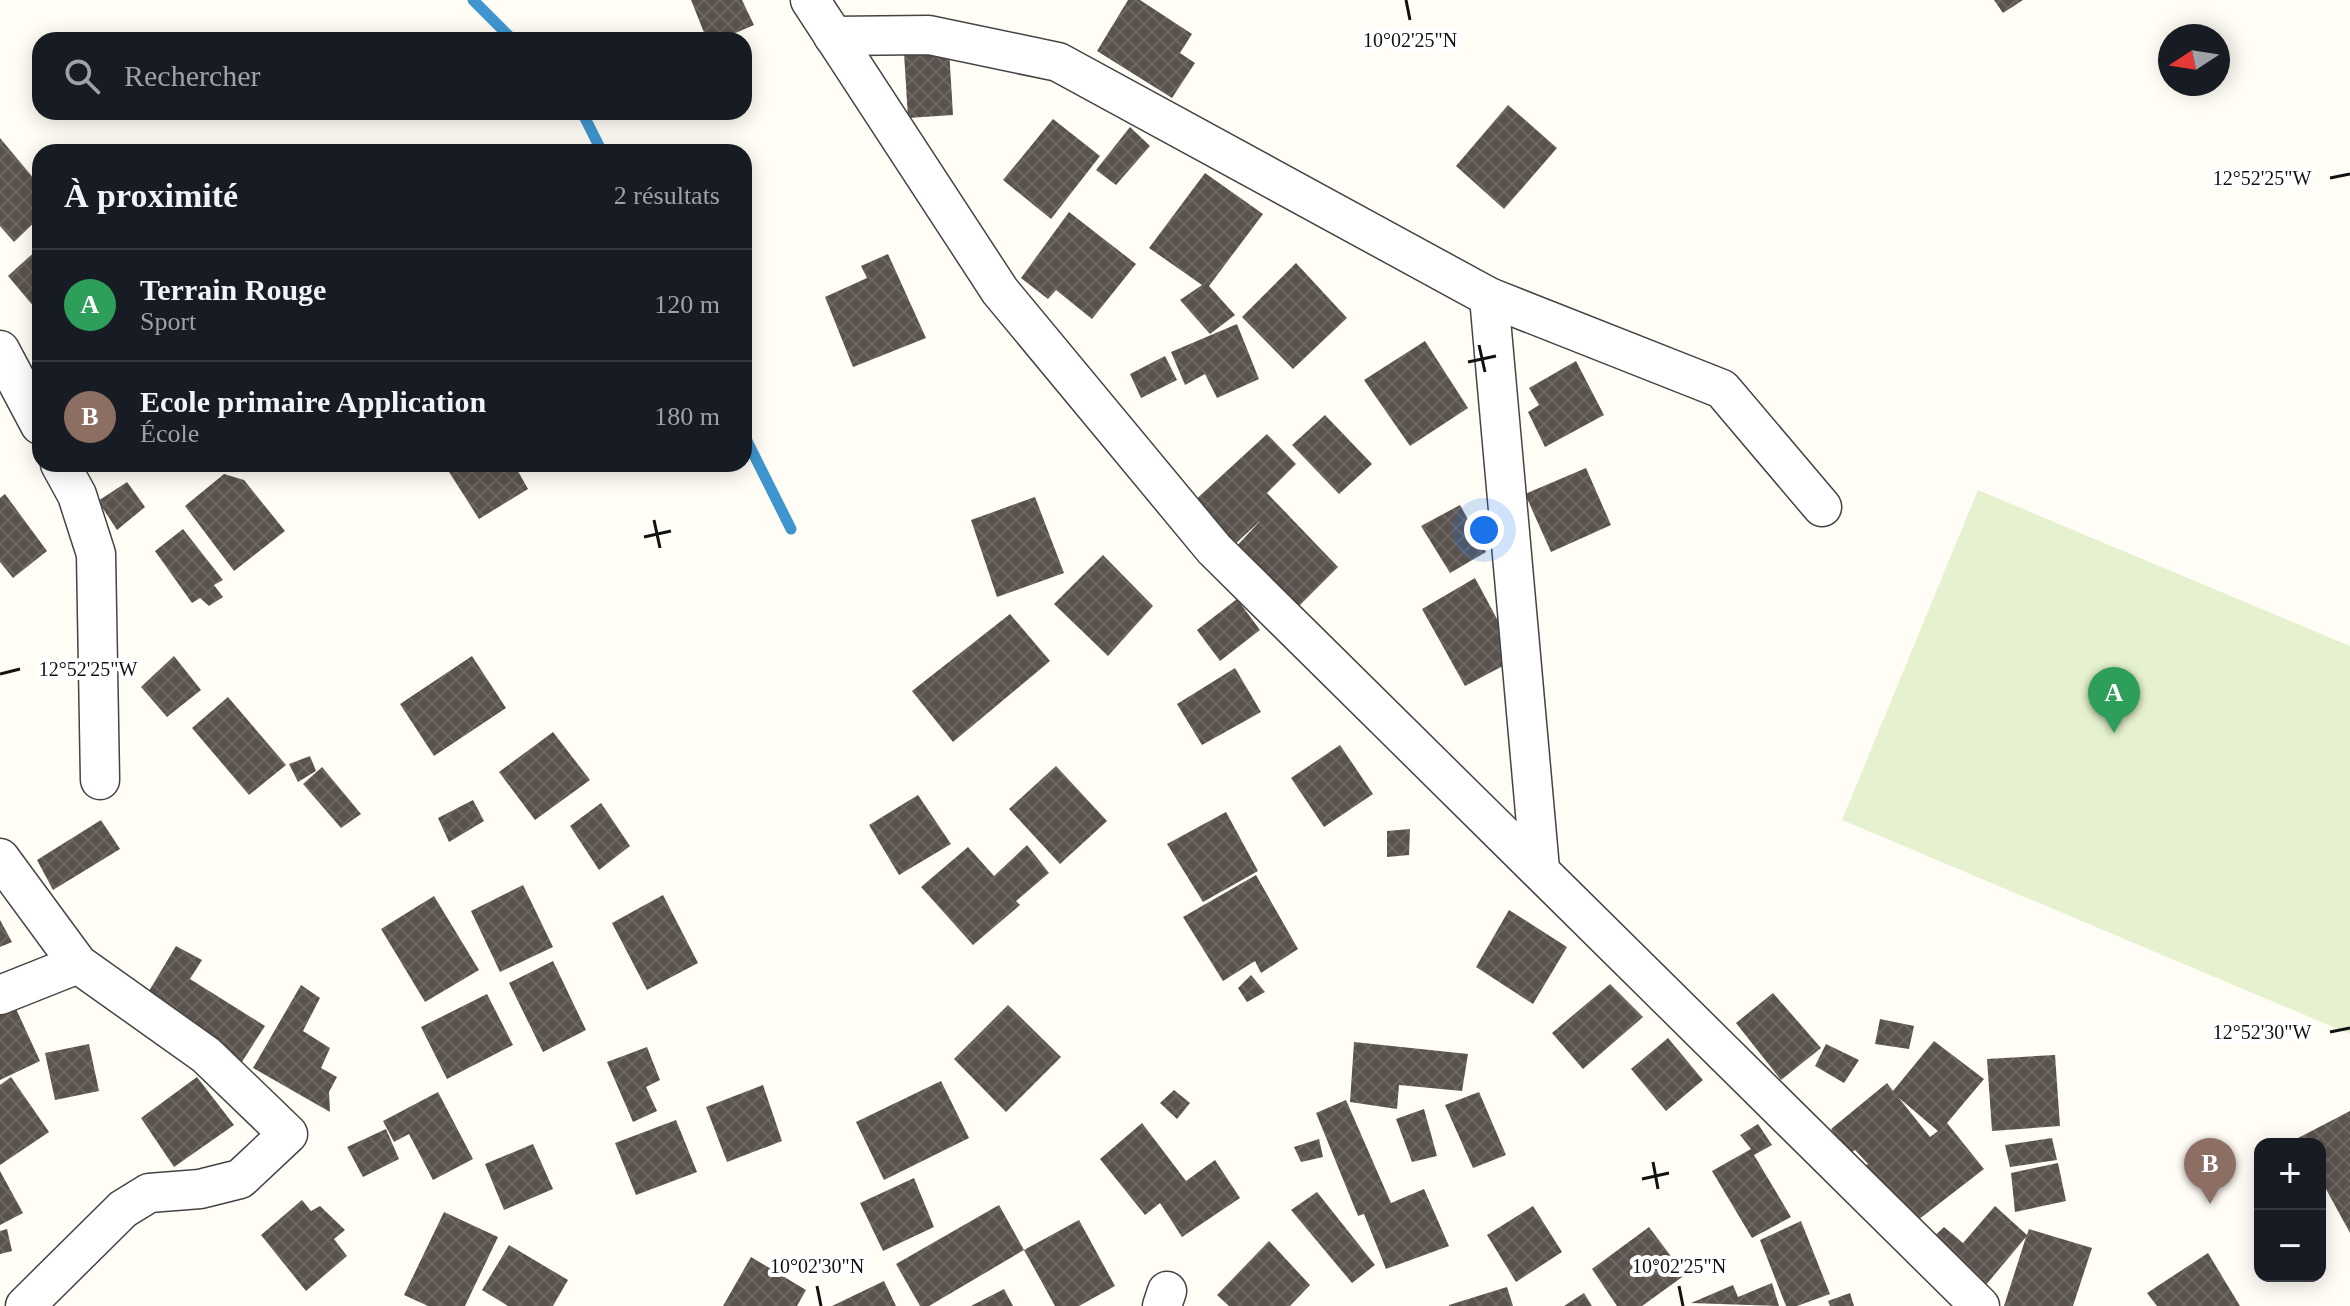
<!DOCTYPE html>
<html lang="fr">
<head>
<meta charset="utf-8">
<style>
  body { margin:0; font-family:"Times New Roman",serif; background:#20242c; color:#f1f3f6 }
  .controls { position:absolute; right:24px; bottom:24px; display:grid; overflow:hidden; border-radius:16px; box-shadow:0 4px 20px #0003 }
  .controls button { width:72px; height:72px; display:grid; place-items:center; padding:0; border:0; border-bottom:2px solid #363941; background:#171b24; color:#f1f3f6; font:40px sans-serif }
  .compass { position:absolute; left:2158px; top:24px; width:72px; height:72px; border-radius:50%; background:#171b24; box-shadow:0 4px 20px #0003; rotate:258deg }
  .you { position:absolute; left:1484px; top:530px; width:28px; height:28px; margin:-20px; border:6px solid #fff; border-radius:50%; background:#1a73e8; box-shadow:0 0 0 12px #1a73e833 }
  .badge { display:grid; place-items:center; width:52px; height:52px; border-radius:50%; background:#d93025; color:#fff; font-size:26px; font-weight:700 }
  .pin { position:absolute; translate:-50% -66px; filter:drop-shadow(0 2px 4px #0008) }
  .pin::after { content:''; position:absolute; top:42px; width:28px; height:24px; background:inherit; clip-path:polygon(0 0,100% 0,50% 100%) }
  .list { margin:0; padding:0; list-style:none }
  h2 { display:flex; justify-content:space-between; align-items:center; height:104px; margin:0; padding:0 32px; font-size:34px }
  h2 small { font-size:26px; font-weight:400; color:#9ea1a6 }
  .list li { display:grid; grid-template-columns:52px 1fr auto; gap:24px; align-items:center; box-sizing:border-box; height:112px; padding:0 32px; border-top:2px solid #363941 }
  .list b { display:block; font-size:30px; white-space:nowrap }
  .list p { margin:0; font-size:26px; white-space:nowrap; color:#9ea1a6 }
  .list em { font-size:26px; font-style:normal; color:#9ea1a6 }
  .icon { flex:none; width:44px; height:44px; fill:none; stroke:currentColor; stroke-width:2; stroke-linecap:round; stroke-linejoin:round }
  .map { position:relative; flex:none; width:2350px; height:1306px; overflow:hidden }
  .search { position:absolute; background:#171b24; box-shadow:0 4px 20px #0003; left:32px; top:32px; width:720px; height:88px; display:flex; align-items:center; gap:20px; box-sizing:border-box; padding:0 28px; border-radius:24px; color:#9ea1a6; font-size:30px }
  .panel { position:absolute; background:#171b24; box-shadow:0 4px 20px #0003; left:32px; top:144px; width:720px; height:328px; border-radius:24px }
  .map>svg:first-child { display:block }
</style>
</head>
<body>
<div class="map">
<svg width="2350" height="1306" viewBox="0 0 2350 1306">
  <defs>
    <pattern id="building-cross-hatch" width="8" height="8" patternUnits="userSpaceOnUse" patternTransform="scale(2)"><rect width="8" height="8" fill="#5a524d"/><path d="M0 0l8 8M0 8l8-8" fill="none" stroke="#6d6662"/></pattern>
  </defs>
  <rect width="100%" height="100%" fill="#fffdf5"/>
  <path fill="#e6f2cf" d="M 1978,490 L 2350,646 L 2350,1034 L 1842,820 Z"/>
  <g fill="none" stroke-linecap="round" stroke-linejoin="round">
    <g stroke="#3f96cf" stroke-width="11">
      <path d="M 473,0 L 513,40"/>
      <path d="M 582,112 L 602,152"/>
      <path d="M 744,435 L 791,529"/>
    </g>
  </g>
  <g fill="url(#building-cross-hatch)" fill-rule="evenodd">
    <path d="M 691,0 L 742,0 L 754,25 L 719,40 L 707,40 Z"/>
    <path d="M 1128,0 L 1140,0 L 1192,34 L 1180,53 L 1195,63 L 1172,98 L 1097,51 Z"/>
    <path d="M 1994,0 L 2023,0 L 2003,13 Z"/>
    <path d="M 949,49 L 953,115 L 908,118 L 904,53 Z"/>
    <path d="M 1508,105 L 1557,148 L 1504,209 L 1456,166 Z"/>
    <path d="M 1053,119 L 1100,156 L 1051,219 L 1003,180 Z"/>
    <path d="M 1130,127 L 1150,146 L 1116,185 L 1096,170 Z"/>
    <path d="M 0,138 L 40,186 L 40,217 L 14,242 L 0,226 Z"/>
    <path d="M 1205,173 L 1263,214 L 1209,286 L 1235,315 L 1210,334 L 1180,300 L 1202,285 L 1149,248 Z"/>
    <path d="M 1069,212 L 1136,264 L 1092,319 L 1056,290 L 1048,299 L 1021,278 Z"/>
    <path d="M 40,247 L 40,314 L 8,276 Z"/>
    <path d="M 888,254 L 926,338 L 853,367 L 825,297 L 867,278 L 861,266 Z"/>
    <path d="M 1296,263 L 1347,318 L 1293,369 L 1242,317 Z"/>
    <path d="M 1237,324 L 1259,379 L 1217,398 L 1205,374 L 1185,385 L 1171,352 Z"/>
    <path d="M 1425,341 L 1468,408 L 1410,446 L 1364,380 Z"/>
    <path d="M 1165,356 L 1177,380 L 1141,398 L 1130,374 Z"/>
    <path d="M 1576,361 L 1604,415 L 1545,447 L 1528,412 L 1539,405 L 1529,388 Z"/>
    <path d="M 1325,415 L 1372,464 L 1339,494 L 1292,445 Z"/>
    <path d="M 1267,434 L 1296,464 L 1267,493 L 1338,567 L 1292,613 L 1233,550 L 1261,520 L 1232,547 L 1193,502 Z"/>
    <path d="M 444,464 L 514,464 L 528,489 L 479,519 Z"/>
    <path d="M 1586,468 L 1611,525 L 1551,552 L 1525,494 Z"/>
    <path d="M 224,474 L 244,480 L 285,531 L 234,571 L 185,506 Z"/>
    <path d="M 127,482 L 145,507 L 117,530 L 98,501 Z"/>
    <path d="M 5,494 L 47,551 L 13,578 L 0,562 L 0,498 Z"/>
    <path d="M 1035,497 L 1064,573 L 997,597 L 971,520 Z"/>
    <path d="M 1460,505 L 1486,552 L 1450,573 L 1421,526 Z"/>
    <path d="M 183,529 L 223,580 L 214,585 L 223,597 L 209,606 L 200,598 L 192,603 L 155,551 Z"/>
    <path d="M 1103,555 L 1153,606 L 1108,656 L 1054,604 Z"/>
    <path d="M 1475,578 L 1518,658 L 1465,686 L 1422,609 Z"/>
    <path d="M 1237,599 L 1260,630 L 1220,661 L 1197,630 Z"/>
    <path d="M 1010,614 L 1050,661 L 953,742 L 912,691 Z"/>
    <path d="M 174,656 L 201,690 L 167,717 L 141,687 Z"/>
    <path d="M 472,656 L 506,708 L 434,756 L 400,704 Z"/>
    <path d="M 1235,668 L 1261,712 L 1202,745 L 1177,704 Z"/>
    <path d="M 228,697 L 286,765 L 249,795 L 192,728 Z"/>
    <path d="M 553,732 L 590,780 L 535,820 L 499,772 Z"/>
    <path d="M 1340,745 L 1373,794 L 1324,827 L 1291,778 Z"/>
    <path d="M 310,756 L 316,771 L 298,782 L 289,764 Z"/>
    <path d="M 1056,766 L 1107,821 L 1060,864 L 1009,809 Z"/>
    <path d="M 322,767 L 361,814 L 341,828 L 303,784 Z"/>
    <path d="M 918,795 L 951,844 L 899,875 L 869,825 Z"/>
    <path d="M 473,800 L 484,821 L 449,842 L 438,818 Z"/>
    <path d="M 601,803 L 630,846 L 599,870 L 570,826 Z"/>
    <path d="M 1226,812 L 1258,871 L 1203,902 L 1167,844 Z"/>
    <path d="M 101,820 L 120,849 L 53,890 L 37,860 Z"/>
    <path d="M 1410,829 L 1409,855 L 1387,857 L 1387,831 Z"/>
    <path d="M 1027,845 L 1049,873 L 1016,901 L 1020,905 L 973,945 L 921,887 L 968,847 L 994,876 Z"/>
    <path d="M 1256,875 L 1298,949 L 1261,973 L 1255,961 L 1223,981 L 1183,917 Z"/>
    <path d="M 523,885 L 553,947 L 500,972 L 471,911 Z"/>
    <path d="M 663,895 L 698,963 L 647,990 L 612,923 Z"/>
    <path d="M 434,896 L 479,970 L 425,1002 L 381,929 Z"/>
    <path d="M 1509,910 L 1567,947 L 1533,1004 L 1476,967 Z"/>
    <path d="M 0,920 L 12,942 L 0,947 Z"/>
    <path d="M 176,946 L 202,960 L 190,979 L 265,1026 L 238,1068 L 140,1006 Z"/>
    <path d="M 553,961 L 586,1030 L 543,1052 L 509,983 Z"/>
    <path d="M 1251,975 L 1265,992 L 1247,1002 L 1238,988 Z"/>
    <path d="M 1610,984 L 1643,1017 L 1583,1069 L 1552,1033 Z"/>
    <path d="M 301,985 L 320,998 L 303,1031 L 330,1048 L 321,1068 L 337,1077 L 329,1092 L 330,1112 L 253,1068 Z"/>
    <path d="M 1773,993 L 1821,1048 L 1781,1080 L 1736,1023 Z"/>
    <path d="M 487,994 L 513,1045 L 447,1079 L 421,1027 Z"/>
    <path d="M 11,998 L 40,1061 L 0,1080 L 0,1003 Z"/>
    <path d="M 1008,1005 L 1061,1057 L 1006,1112 L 954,1059 Z"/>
    <path d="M 1880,1019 L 1914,1026 L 1909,1049 L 1875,1044 Z"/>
    <path d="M 1668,1038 L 1703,1080 L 1666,1111 L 1631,1069 Z"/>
    <path d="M 1934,1041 L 1984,1079 L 1947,1123 L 1984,1169 L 1914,1223 L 1882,1182 L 1873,1189 L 1859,1169 L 1868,1164 L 1855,1150 L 1849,1154 L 1831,1129 L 1887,1083 L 1893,1091 ZM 1899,1098 L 1938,1131 L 1930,1137 Z"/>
    <path d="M 1354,1042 L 1468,1054 L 1462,1091 L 1399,1085 L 1397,1109 L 1350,1102 Z"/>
    <path d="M 89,1044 L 99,1091 L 55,1100 L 45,1053 Z"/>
    <path d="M 1826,1044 L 1859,1060 L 1844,1083 L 1815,1066 Z"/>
    <path d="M 647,1047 L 660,1080 L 646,1087 L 657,1111 L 633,1122 L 607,1062 Z"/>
    <path d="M 2055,1055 L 2060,1126 L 1992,1131 L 1987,1059 Z"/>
    <path d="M 11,1077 L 49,1132 L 0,1165 L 0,1085 Z"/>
    <path d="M 197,1077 L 234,1125 L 174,1167 L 141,1118 Z"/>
    <path d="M 941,1081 L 969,1138 L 884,1180 L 856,1122 Z"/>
    <path d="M 763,1085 L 782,1141 L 727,1162 L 706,1107 Z"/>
    <path d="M 1174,1090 L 1190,1103 L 1177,1119 L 1160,1103 Z"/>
    <path d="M 438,1092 L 473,1159 L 433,1180 L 409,1134 L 394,1142 L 383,1121 Z"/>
    <path d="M 1479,1092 L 1506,1155 L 1473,1168 L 1445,1105 Z"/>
    <path d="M 1346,1100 L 1391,1203 L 1424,1189 L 1449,1246 L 1386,1269 L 1364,1214 L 1358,1216 L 1316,1113 Z"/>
    <path d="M 1424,1109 L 1437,1156 L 1412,1162 L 1396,1119 Z"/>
    <path d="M 2350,1111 L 2350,1233 L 2320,1178 L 2320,1144 L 2301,1144 L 2298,1138 Z"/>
    <path d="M 676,1120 L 697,1172 L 636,1195 L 615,1143 Z"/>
    <path d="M 1142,1123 L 1186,1181 L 1215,1160 L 1240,1198 L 1182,1237 L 1160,1203 L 1145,1215 L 1100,1159 Z"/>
    <path d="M 1758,1124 L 1772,1145 L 1754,1155 L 1791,1217 L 1752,1238 L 1712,1171 L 1751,1149 L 1740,1135 Z"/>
    <path d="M 386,1129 L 399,1159 L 363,1177 L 347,1147 Z"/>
    <path d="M 2052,1138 L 2057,1160 L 2010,1167 L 2005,1145 Z"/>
    <path d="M 1319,1139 L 1323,1157 L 1301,1162 L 1294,1147 Z"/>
    <path d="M 533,1144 L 553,1189 L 504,1210 L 485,1164 Z"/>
    <path d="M 2058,1163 L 2066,1201 L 2015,1212 L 2011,1173 Z"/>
    <path d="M 0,1171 L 23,1213 L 0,1225 Z"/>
    <path d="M 914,1178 L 934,1227 L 883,1251 L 860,1203 Z"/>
    <path d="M 1317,1192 L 1375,1265 L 1352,1283 L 1291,1210 Z"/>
    <path d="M 302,1200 L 311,1211 L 320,1206 L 345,1230 L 334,1239 L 347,1256 L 306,1291 L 261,1235 Z"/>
    <path d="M 999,1205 L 1024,1250 L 929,1306 L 920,1306 L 896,1264 Z"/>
    <path d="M 1533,1206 L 1562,1252 L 1516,1282 L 1487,1235 Z"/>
    <path d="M 1995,1206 L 2027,1235 L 2029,1229 L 2092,1248 L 2073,1306 L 2004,1306 L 2026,1237 L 1980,1292 L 1927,1243 L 1944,1227 L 1963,1243 Z"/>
    <path d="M 444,1212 L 498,1237 L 465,1306 L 428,1306 L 404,1295 Z"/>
    <path d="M 1079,1220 L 1115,1286 L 1079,1306 L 1055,1306 L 1024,1250 Z"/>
    <path d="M 1801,1221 L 1830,1294 L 1797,1306 L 1786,1306 L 1760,1240 Z"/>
    <path d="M 1649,1227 L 1685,1275 L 1642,1306 L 1617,1306 L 1592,1269 Z"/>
    <path d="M 7,1229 L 12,1251 L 0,1254 L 0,1231 Z"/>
    <path d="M 1269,1241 L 1310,1285 L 1290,1306 L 1229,1306 L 1217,1295 Z"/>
    <path d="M 509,1245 L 568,1280 L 553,1306 L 508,1306 L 482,1290 Z"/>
    <path d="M 2208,1253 L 2240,1306 L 2157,1306 L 2147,1293 Z"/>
    <path d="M 751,1257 L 806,1290 L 797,1306 L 723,1306 Z"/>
    <path d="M 884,1281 L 896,1306 L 832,1306 Z"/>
    <path d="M 1772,1283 L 1779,1306 L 1691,1303 L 1733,1285 L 1738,1297 Z"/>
    <path d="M 1507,1287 L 1513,1306 L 1449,1306 L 1449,1305 Z"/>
    <path d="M 1004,1289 L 1013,1306 L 971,1306 Z"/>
    <path d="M 1584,1293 L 1592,1306 L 1564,1306 Z"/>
    <path d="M 1850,1293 L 1854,1306 L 1830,1306 L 1828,1301 Z"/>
  </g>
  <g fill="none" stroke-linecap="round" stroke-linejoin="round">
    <defs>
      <g id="minor">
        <path d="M 810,0 L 1000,291 L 1214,549 L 1980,1306"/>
        <path d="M 833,36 L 929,35 L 1058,62 L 1489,297 L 1722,389 L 1822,507"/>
        <path d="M 1489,297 L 1540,869"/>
        <path d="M 0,350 L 40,425"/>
        <path d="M 60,464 L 77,495 L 96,554 L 100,780"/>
        <path d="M 0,858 L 78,964 L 206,1055 L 288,1134 L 240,1179 L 200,1189 L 149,1193 L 123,1209 L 25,1306"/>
        <path d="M 0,995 L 78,964"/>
        <path d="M 1162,1306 L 1167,1291"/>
      </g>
    </defs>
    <use href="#minor" stroke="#444" stroke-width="41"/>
    <use href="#minor" stroke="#fff" stroke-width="38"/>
  </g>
  <path fill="none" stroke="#111" stroke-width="3" d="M 1406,0 L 1410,20M 2330,178 L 2350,174M 1479,345 L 1485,372M 1468,362 L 1496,356M 654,520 L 660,548M 644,537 L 671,531M 0,674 L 20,669M 2330,1032 L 2350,1028M 1653,1162 L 1658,1189M 1642,1179 L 1669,1173M 817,1286 L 821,1306M 1679,1286 L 1683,1306"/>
  <g font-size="20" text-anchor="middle" fill="#111" stroke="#fff" stroke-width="8" stroke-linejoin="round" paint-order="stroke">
    <text x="1410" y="47">10°02'25"N</text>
    <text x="2262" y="185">12°52'25"W</text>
    <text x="88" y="676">12°52'25"W</text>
    <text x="2262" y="1039">12°52'30"W</text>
    <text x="817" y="1273">10°02'30"N</text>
    <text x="1679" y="1273">10°02'25"N</text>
  </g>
</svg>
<div class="controls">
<button>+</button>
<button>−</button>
</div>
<svg class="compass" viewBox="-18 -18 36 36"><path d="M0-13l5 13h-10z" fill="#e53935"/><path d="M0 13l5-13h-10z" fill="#9ea1a6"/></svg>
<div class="you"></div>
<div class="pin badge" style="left:2114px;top:733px;background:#2e9e5b">A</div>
<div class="pin badge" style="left:2210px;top:1204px;background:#8d6e63">B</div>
<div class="search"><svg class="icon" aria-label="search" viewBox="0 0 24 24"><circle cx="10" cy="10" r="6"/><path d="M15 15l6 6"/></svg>Rechercher</div>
<section class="panel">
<h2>À proximité<small>2 résultats</small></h2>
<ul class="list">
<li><span class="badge" style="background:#2e9e5b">A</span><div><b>Terrain Rouge</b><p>Sport</p></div><em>120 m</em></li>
<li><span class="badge" style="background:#8d6e63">B</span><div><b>Ecole primaire Application</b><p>École</p></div><em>180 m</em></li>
</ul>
</section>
</div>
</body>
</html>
